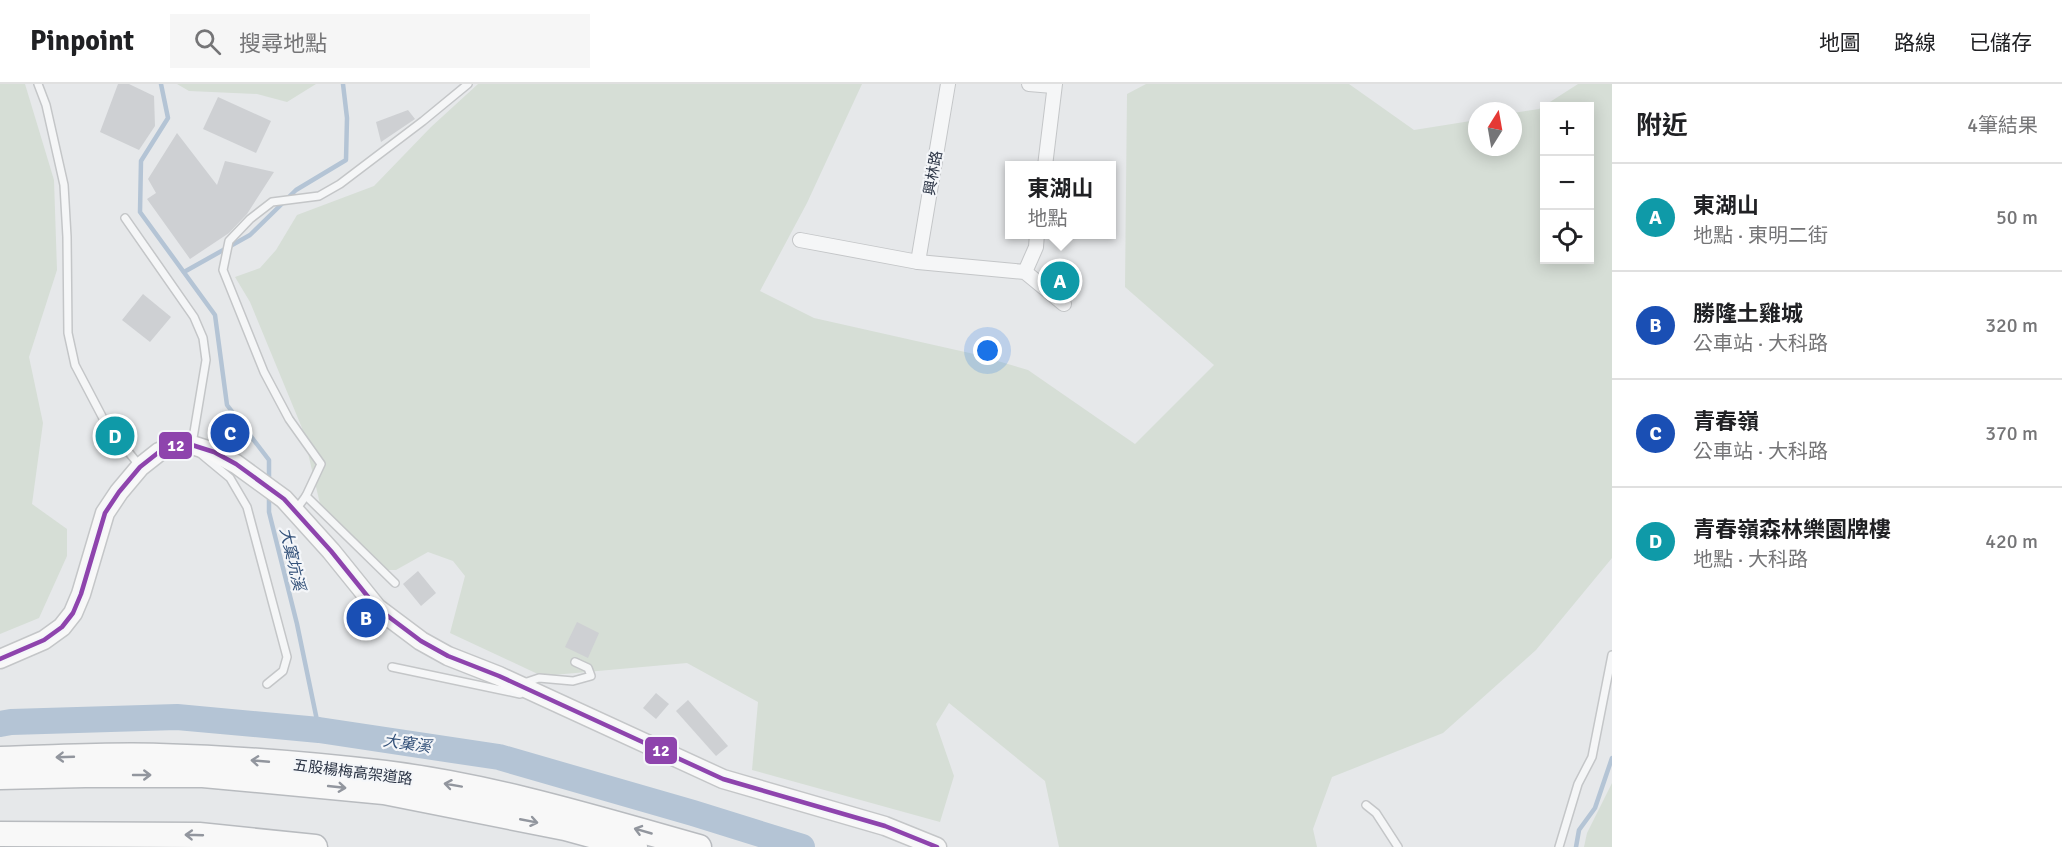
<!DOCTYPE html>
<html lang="zh-TW">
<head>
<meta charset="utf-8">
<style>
  body { margin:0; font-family:Signika,"Noto Sans TC",sans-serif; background:#f6f6f6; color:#202124 }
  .controls { position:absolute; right:18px; top:18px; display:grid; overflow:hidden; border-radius:0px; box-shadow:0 3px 15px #0003 }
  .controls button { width:54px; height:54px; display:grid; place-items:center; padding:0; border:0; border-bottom:2px solid #e0e0e0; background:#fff; color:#202124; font:30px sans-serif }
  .compass { position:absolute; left:1468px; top:18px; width:54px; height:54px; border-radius:50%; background:#fff; box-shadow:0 3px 15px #0003; rotate:11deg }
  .you { position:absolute; left:988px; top:267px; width:21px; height:21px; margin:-15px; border:4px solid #fff; border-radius:50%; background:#1a73e8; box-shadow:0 0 0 9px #1a73e833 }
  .badge { display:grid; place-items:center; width:39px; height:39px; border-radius:50%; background:#d93025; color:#fff; font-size:20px; font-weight:700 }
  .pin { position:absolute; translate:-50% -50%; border:3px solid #fff; box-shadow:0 2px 6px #0006 }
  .popup { position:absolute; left:1005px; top:77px; width:111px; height:78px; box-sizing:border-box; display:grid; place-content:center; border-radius:0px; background:#fff; filter:drop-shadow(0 2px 4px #0005); font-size:20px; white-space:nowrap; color:#757577 }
  .popup b { font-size:22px; color:#202124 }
  .popup::after { content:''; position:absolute; left:50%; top:100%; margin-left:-12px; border:12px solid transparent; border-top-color:#fff }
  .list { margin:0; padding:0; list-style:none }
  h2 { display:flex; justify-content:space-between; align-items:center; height:78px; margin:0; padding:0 24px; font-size:26px }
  h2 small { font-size:20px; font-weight:400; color:#757577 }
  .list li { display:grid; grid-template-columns:39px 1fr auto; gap:18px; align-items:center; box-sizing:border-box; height:108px; padding:0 24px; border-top:2px solid #e0e0e0 }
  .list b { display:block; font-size:22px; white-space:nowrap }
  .list p { margin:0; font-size:20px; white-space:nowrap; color:#757577 }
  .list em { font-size:20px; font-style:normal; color:#757577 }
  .icon { flex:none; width:33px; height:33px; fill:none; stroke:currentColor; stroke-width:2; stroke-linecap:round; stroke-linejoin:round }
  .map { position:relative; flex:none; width:1612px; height:763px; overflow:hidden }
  header { display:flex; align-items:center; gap:36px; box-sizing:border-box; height:84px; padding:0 30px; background:#fff; border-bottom:2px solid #e0e0e0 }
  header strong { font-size:28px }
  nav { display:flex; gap:33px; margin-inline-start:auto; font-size:21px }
  .search { width:420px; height:54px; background:#f6f6f6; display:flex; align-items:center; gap:15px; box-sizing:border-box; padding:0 21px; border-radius:0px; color:#757577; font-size:22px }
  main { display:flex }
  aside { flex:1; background:#fff }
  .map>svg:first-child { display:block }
</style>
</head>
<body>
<header>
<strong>Pinpoint</strong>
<div class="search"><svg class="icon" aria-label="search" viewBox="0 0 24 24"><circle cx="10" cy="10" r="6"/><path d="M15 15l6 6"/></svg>搜尋地點</div>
<nav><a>地圖</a><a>路線</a><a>已儲存</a></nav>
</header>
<main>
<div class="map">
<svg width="1612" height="763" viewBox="0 0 1612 763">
  <rect width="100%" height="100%" fill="#e6e8ea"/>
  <g fill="#d6ded6" fill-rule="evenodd">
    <path d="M 0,0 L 25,0 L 54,96 L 57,186 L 29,273 L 43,339 L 32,420 L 67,445 L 67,472 L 39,534 L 0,550 Z"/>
    <path d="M 177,0 L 316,0 L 287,18 L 257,10 L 189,7 Z"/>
    <path d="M 478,0 L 862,0 L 807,119 L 760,207 L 814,234 L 974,270 L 1028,286 L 1135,360 L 1214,281 L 1125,203 L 1127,10 L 1146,0 L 1349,0 L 1414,46 L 1477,36 L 1477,63 L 1513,63 L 1513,29 L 1539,25 L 1578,0 L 1612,0 L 1612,474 L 1536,566 L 1443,649 L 1332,693 L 1313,745 L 1317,763 L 1059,763 L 1045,697 L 949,619 L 936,640 L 954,692 L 940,738 L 752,686 L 758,618 L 687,579 L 542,592 L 450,549 L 465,492 L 453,477 L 428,468 L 396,486 L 379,486 L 321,424 L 302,344 L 250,218 L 235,193 L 260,184 L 276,166 L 297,131 L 374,102 L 431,43 ZM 1544,22 L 1590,22 L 1590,176 L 1544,176 Z"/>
    <path d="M 1612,699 L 1612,763 L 1584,763 L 1587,749 Z"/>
  </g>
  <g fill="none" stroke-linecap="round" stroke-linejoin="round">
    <g stroke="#b4c4d5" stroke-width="4.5">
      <path d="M 161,0 L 168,34 L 141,77 L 140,128 L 215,231 L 227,321 L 269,376 L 269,399"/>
      <path d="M 184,188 L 250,151 L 296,106 L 346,76 L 347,34 L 343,0"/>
      <path d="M 269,410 L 269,428 L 297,540 L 319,646"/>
      <path d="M 1576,763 L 1579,746 L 1595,724 L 1612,674"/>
    </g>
    <path stroke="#b4c4d5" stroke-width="26" d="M 0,640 L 11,638 L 177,633 L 319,646 L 499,673 L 693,729 L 802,763"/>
  </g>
  <g fill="#ced0d3">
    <path d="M 118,0 L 129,0 L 154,12 L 155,42 L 139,66 L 100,48 Z"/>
    <path d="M 218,13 L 271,37 L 256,69 L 203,45 Z"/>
    <path d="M 408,26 L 415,35 L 381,58 L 376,38 Z"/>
    <path d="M 177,49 L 217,101 L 225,77 L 274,88 L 247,130 L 229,149 L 190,175 L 147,115 L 156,109 L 148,95 Z"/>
    <path d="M 143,210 L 171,233 L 150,258 L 122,236 Z"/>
    <path d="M 418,487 L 436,509 L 421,522 L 403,500 Z"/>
    <path d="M 577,538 L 599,549 L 588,574 L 565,563 Z"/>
    <path d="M 656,609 L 669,620 L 656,635 L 643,624 Z"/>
    <path d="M 688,616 L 728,662 L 716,672 L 676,627 Z"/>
  </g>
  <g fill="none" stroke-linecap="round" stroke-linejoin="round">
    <defs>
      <g id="lane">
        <path d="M 38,0 L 46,21 L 64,101 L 67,153 L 68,249 L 75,281 L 106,340 L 139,381"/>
        <path d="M 125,134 L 194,233 L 203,254 L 206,276 L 192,360"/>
        <path d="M 201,370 L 230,394 L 247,423 L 287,573 L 283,587 L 267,600"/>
        <path d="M 306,412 L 395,499"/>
        <path d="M 295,427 L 306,412 L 321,380 L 289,335 L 264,288 L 223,186 L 229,157 L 250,135 L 272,118 L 319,112 L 340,100 L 423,37 L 468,0"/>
        <path d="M 392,583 L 520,610"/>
        <path d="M 524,599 L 539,594 L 573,597 L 591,592 L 588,584 L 575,578"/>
        <path d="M 1366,721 L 1376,729 L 1398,763"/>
        <path d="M 1559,763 L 1578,700 L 1592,673 L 1612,571"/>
      </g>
      <g id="street">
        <path d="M 1029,0 L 1053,2"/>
        <path d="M 1045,82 L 1055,0"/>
        <path d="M 800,156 L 918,178 L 1025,188 L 1064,220"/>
        <path d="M 918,178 L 948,0"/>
        <path d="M 1025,188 L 1036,163 L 1037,150"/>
      </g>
      <path id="secondary" d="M 0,575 L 44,556 L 62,543 L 73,529 L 81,510 L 105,429 L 119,408 L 140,383 L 159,368 L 176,361 L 192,361 L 214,368 L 236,380 L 284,415 L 331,467 L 377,524 L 421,557 L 448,572 L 499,592 L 723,695 L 885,742 L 937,763"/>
      <g id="highway">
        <path d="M 0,675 C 53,674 106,670 159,672 C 234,674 310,680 385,689 C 492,702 596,734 699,763"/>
        <path d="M 0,693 L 85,691 L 203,691 L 384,708 L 565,744 L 635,763"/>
        <path d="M 0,750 L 199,751 L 315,763"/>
      </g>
    </defs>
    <use href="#lane" stroke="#c4c6c8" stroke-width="10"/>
    <use href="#street" stroke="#c4c6c8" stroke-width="16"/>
    <use href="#secondary" stroke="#c4c6c8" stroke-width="21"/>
    <use href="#highway" stroke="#b8bbbf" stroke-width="27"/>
    <use href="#lane" stroke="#f5f6f7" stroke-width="7"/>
    <use href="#street" stroke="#f5f6f7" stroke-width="14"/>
    <use href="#secondary" stroke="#f8f8f8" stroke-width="18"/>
    <use href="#highway" stroke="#f8f8f8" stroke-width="24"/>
    <defs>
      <path id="bus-1" d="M 0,575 L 44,556 L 62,543 L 73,529 L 81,510 L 105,429 L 119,408 L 140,383 L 159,368 L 176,361 L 192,361 L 214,368 L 236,380 L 284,415 L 331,467 L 377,524 L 421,557 L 448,572 L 499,592 L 723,695 L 885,742 L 937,763"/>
    </defs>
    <use href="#bus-1" stroke="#f4f6f9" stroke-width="9"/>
    <use href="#bus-1" stroke="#8e44ad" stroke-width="4.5"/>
  </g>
  <defs><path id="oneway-shaft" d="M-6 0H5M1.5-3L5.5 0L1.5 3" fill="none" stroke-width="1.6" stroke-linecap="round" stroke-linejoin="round" transform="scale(1.5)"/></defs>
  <g stroke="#92969e">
    <use href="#oneway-shaft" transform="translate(65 673) rotate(178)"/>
    <use href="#oneway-shaft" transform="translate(260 677) rotate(-175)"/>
    <use href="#oneway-shaft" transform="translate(142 691)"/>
    <use href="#oneway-shaft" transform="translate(453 701) rotate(-170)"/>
    <use href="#oneway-shaft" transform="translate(337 703) rotate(6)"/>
    <use href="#oneway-shaft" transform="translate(529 737) rotate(11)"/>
    <use href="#oneway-shaft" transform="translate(643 747) rotate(-164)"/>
    <use href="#oneway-shaft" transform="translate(194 751) rotate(-178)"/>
  </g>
  <g text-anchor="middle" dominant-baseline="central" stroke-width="4.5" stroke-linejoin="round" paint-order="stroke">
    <g font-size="15" fill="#2b3445" stroke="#f4f6f9">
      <text transform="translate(933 89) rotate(-80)">興林路</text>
      <text transform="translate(353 688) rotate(7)">五股楊梅高架道路</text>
    </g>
    <g font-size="16" font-style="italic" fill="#34527a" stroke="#f4f6f9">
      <text transform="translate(292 475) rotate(77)">大窠坑溪</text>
      <text transform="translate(407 660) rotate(8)">大窠溪</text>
    </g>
  </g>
  <g stroke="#f4f6f9" stroke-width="2">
    <rect x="158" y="347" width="35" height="29" rx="6" fill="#8e44ad"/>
    <rect x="644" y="652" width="34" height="29" rx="6" fill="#8e44ad"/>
  </g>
  <g font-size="16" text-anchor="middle" font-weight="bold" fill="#fff">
    <text x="176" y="367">12</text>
    <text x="661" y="672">12</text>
  </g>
</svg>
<div class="controls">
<button>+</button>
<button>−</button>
<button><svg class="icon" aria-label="locate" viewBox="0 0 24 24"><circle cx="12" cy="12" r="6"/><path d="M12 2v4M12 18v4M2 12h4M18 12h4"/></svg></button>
</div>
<svg class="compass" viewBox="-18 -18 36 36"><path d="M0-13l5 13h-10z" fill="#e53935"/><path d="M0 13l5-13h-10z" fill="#757577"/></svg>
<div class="you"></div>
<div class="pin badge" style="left:1060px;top:197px;background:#0f9aa8">A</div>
<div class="popup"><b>東湖山</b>地點</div>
<div class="pin badge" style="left:366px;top:534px;background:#1a4fb4">B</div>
<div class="pin badge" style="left:230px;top:349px;background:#1a4fb4">C</div>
<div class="pin badge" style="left:115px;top:352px;background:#0f9aa8">D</div>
</div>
<aside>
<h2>附近<small>4筆結果</small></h2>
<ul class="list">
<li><span class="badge" style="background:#0f9aa8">A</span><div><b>東湖山</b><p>地點 · 東明二街</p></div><em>50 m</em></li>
<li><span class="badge" style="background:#1a4fb4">B</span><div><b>勝隆土雞城</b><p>公車站 · 大科路</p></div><em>320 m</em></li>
<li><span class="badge" style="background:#1a4fb4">C</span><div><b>青春嶺</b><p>公車站 · 大科路</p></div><em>370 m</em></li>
<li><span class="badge" style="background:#0f9aa8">D</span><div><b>青春嶺森林樂園牌樓</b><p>地點 · 大科路</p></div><em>420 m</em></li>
</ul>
</aside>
</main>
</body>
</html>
